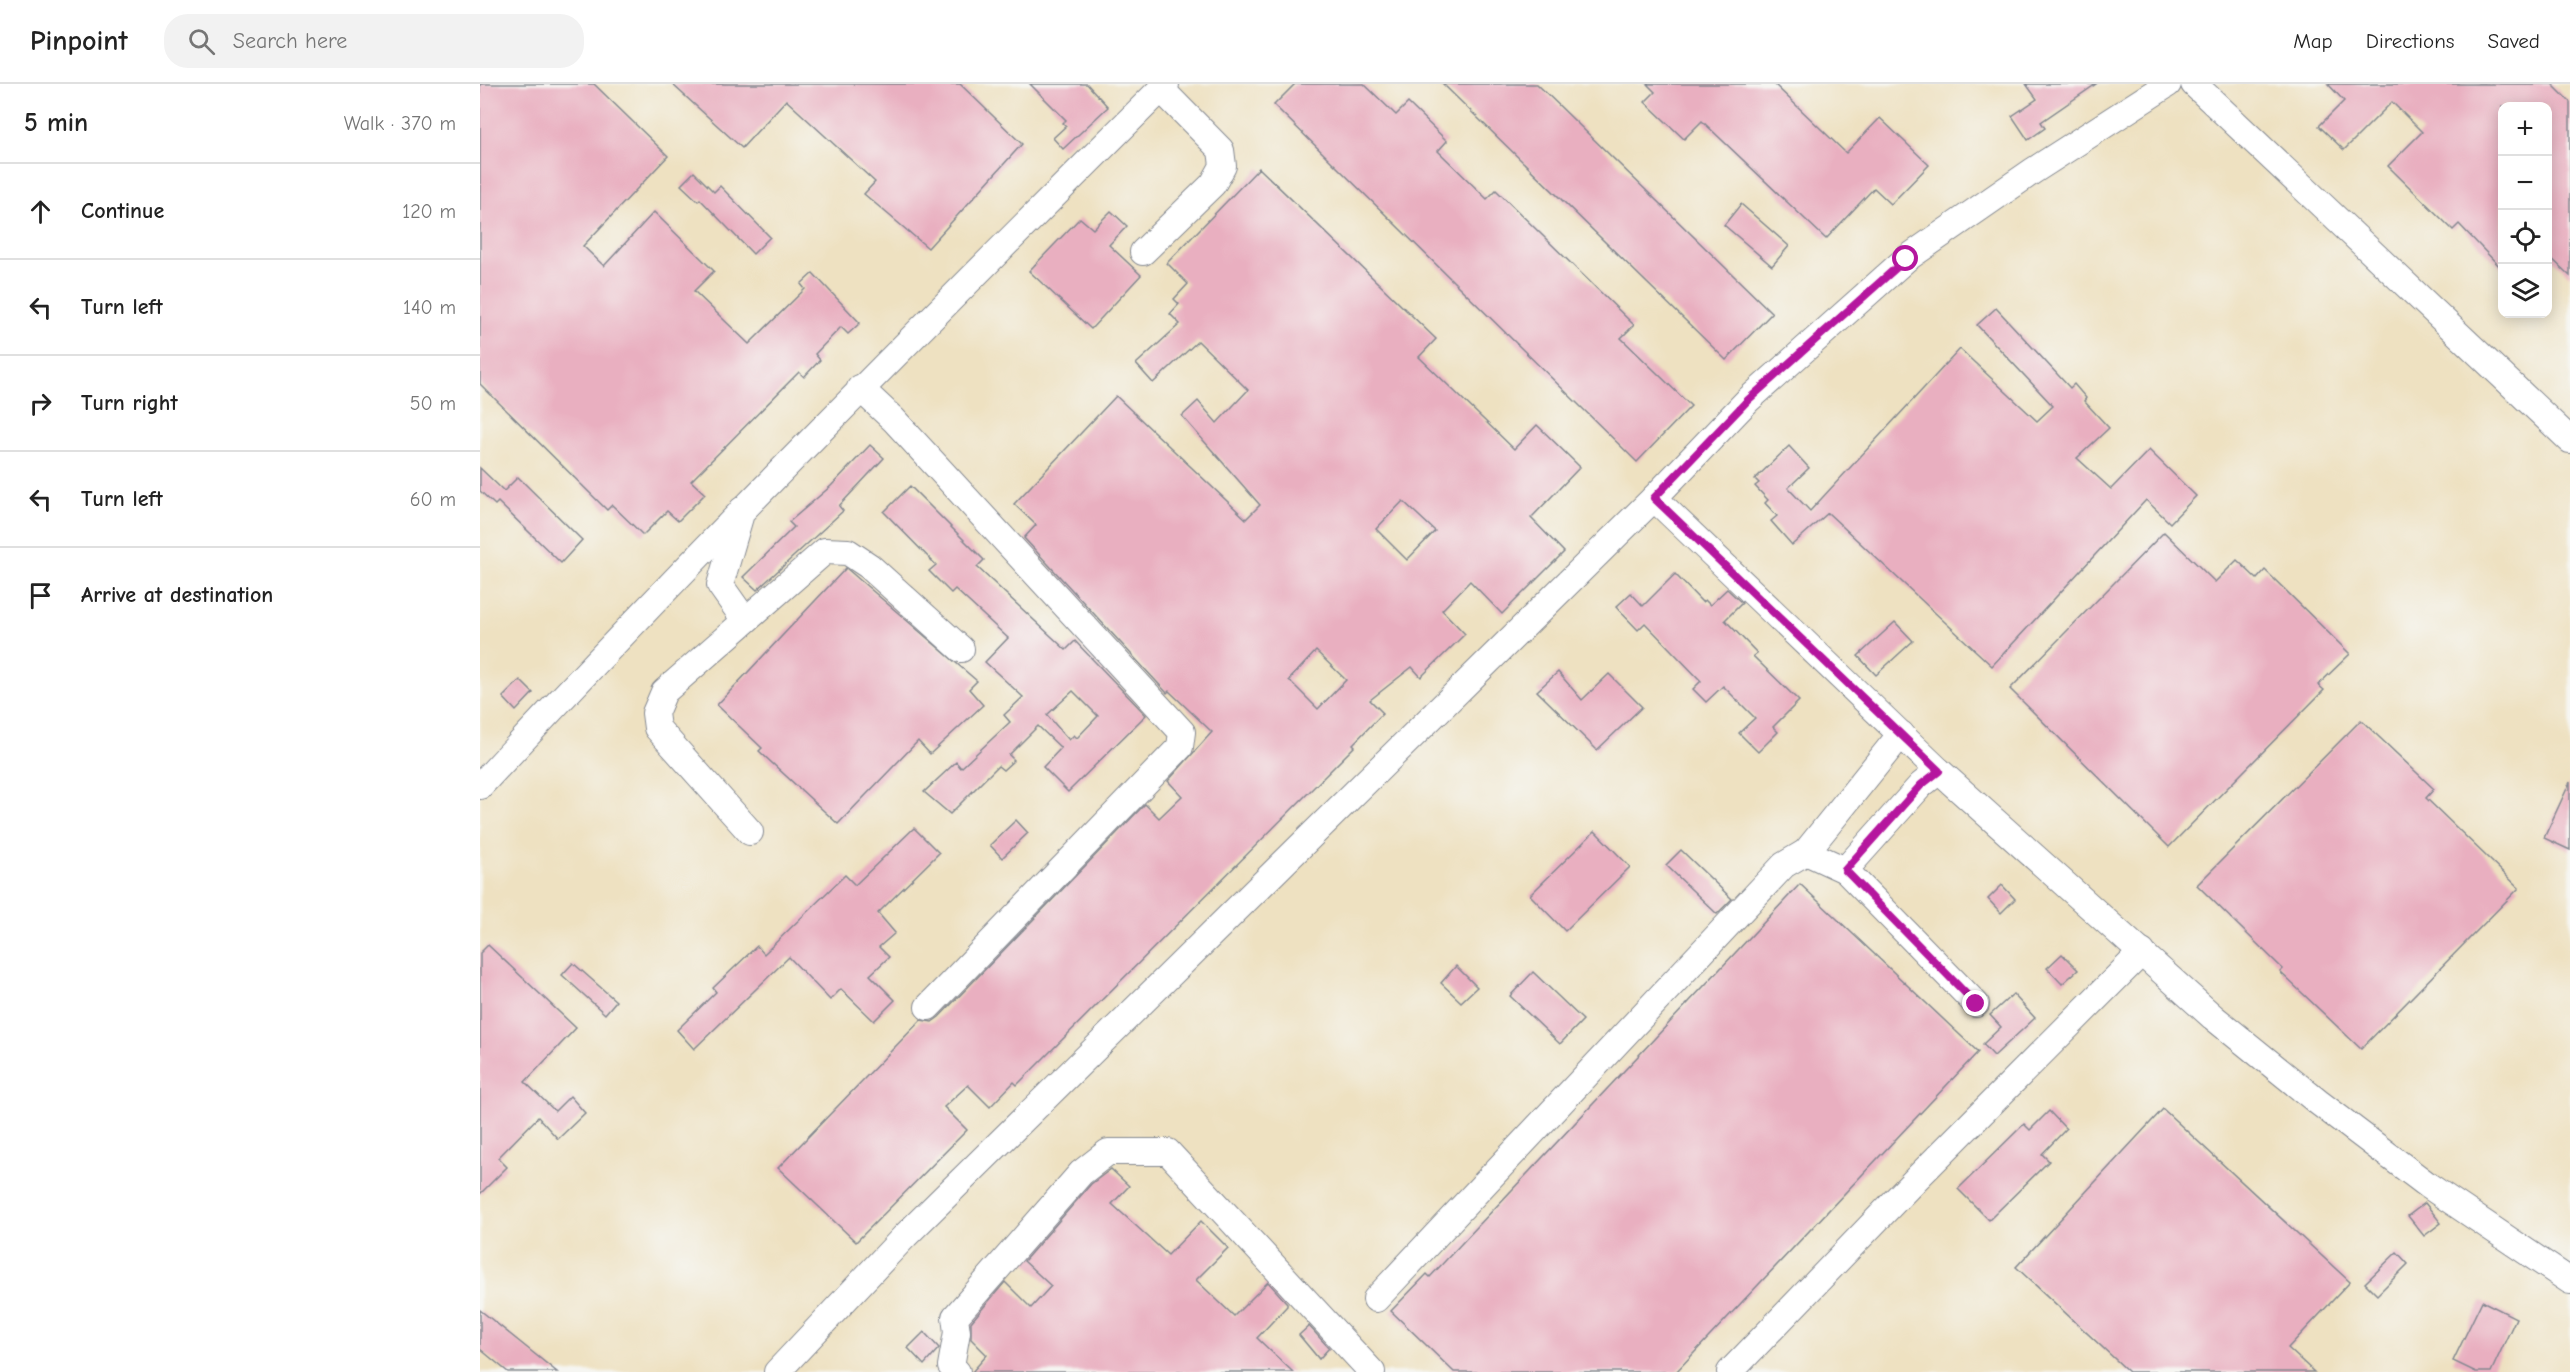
<!DOCTYPE html>
<html lang="en">
<head>
<meta charset="utf-8">
<style>
  body { margin:0; font-family:"Comic Neue",sans-serif; background:#f2f2f2; color:#222 }
  .controls { position:absolute; right:18px; top:18px; display:grid; overflow:hidden; border-radius:12px; box-shadow:0 3px 15px #0003 }
  .controls button { width:54px; height:54px; display:grid; place-items:center; padding:0; border:0; border-bottom:2px solid #e0e0e0; background:#fff; color:#222; font:30px sans-serif }
  .stop { position:absolute; width:18px; height:18px; margin:-14px; border:4px solid #b5179e; border-radius:50%; background:#fff }
  .stop.end { background:#b5179e; border-color:#fff; box-shadow:0 2px 6px #0008 }
  .list { margin:0; padding:0; list-style:none }
  h2 { display:flex; justify-content:space-between; align-items:center; height:78px; margin:0; padding:0 24px; font-size:26px }
  h2 small { font-size:20px; font-weight:400; color:#767676 }
  .list li { display:grid; grid-template-columns:39px 1fr auto; gap:18px; align-items:center; box-sizing:border-box; height:96px; padding:0 24px; border-top:2px solid #e0e0e0 }
  .list b { display:block; font-size:22px; white-space:nowrap }
  .list em { font-size:20px; font-style:normal; color:#767676 }
  .icon { flex:none; width:33px; height:33px; fill:none; stroke:currentColor; stroke-width:2; stroke-linecap:round; stroke-linejoin:round }
  .map { position:relative; flex:none; width:2090px; height:1288px; overflow:hidden }
  header { display:flex; align-items:center; gap:36px; box-sizing:border-box; height:84px; padding:0 30px; background:#fff; border-bottom:2px solid #e0e0e0 }
  header strong { font-size:28px }
  nav { display:flex; gap:33px; margin-inline-start:auto; font-size:21px }
  .search { width:420px; height:54px; background:#f2f2f2; display:flex; align-items:center; gap:15px; box-sizing:border-box; padding:0 21px; border-radius:24px; color:#767676; font-size:22px }
  main { display:flex }
  aside { flex:1; background:#fff }
  .map>svg:first-child { display:block }
</style>
</head>
<body>
<header>
<strong>Pinpoint</strong>
<div class="search"><svg class="icon" aria-label="search" viewBox="0 0 24 24"><circle cx="10" cy="10" r="6"/><path d="M15 15l6 6"/></svg>Search here</div>
<nav><a>Map</a><a>Directions</a><a>Saved</a></nav>
</header>
<main>
<aside>
<h2>5 min<small>Walk · 370 m</small></h2>
<ul class="list">
<li><svg class="icon" aria-label="ahead" viewBox="0 0 24 24"><path d="M12 20V5M6 11l6-6 6 6"/></svg><div><b>Continue</b></div><em>120 m</em></li>
<li><svg class="icon" aria-label="left" viewBox="0 0 24 24"><path d="M17 20v-9H6M10 6l-5 5 5 5"/></svg><div><b>Turn left</b></div><em>140 m</em></li>
<li><svg class="icon" aria-label="right" viewBox="0 0 24 24"><path d="M7 20v-9h11M14 6l5 5-5 5"/></svg><div><b>Turn right</b></div><em>50 m</em></li>
<li><svg class="icon" aria-label="left" viewBox="0 0 24 24"><path d="M17 20v-9H6M10 6l-5 5 5 5"/></svg><div><b>Turn left</b></div><em>60 m</em></li>
<li><svg class="icon" aria-label="arrive" viewBox="0 0 24 24"><path d="M6 21V4h12l-3 4 3 4H6"/></svg><div><b>Arrive at destination</b></div></li>
</ul>
</aside>
<div class="map">
<svg width="2090" height="1288" viewBox="0 0 2090 1288">
  <rect width="100%" height="100%" fill="#f6f6f2"/>
  <filter id="ink" filterUnits="userSpaceOnUse"><feTurbulence type="fractalNoise" baseFrequency=".0167" numOctaves="2"/><feDisplacementMap in="SourceGraphic" scale="12" xChannelSelector="R" yChannelSelector="G"/><feConvolveMatrix kernelMatrix="1 2 1 2 8 2 1 2 1" color-interpolation-filters="sRGB"/></filter>
  <filter id="wash" filterUnits="userSpaceOnUse"><feTurbulence type="fractalNoise" baseFrequency=".008" numOctaves="4" result="noise"/><feDisplacementMap in="SourceGraphic" scale="24" xChannelSelector="R" yChannelSelector="G"/><feGaussianBlur stdDeviation="1.35" result="paint"/><feColorMatrix in="noise" values="0 0 0 0 0 0 0 0 0 0 0 0 0 0 0 0 0 1.4 0 .05"/><feComposite in="paint" operator="in"/></filter>
  <g filter="url(#wash)">
    <rect width="100%" height="100%" fill="#eee1c1"/>
    <g id="blocks">
      <g fill="#e9afc0" fill-rule="evenodd">
        <path d="M 0,0 L 114,0 L 188,72 L 103,162 L 124,182 L 174,128 L 234,187 L 214,207 L 269,260 L 325,205 L 321,200 L 333,189 L 380,239 L 368,250 L 361,243 L 335,270 L 340,276 L 324,293 L 319,288 L 211,397 L 225,410 L 198,437 L 187,427 L 163,451 L 132,421 L 127,426 L 0,300 Z"/>
        <path d="M 192,0 L 480,0 L 542,60 L 448,164 L 384,110 L 395,98 L 306,16 L 262,64 Z"/>
        <path d="M 550,0 L 607,0 L 628,23 L 583,65 L 573,54 L 586,42 L 583,39 L 586,36 Z"/>
        <path d="M 815,0 L 884,0 L 916,31 L 928,19 L 967,57 L 958,67 L 1007,115 L 1016,106 L 1154,241 L 1141,254 L 1211,322 L 1157,378 L 794,21 Z"/>
        <path d="M 963,0 L 1057,0 L 1292,229 L 1246,276 Z"/>
        <path d="M 1167,0 L 1294,0 L 1366,69 L 1400,34 L 1449,81 L 1411,120 L 1394,104 L 1346,155 L 1222,37 L 1204,55 L 1165,18 L 1175,8 Z"/>
        <path d="M 1546,0 L 1616,0 L 1561,38 L 1565,44 L 1548,56 L 1532,32 L 1557,15 Z"/>
        <path d="M 1848,0 L 2072,0 L 2090,18 L 2090,192 L 2067,170 L 2067,22 L 2022,22 L 2022,185 L 1979,140 L 1973,146 L 1908,82 L 1942,48 L 1912,18 L 1864,66 L 1839,42 L 1864,17 Z"/>
        <path d="M 779,84 L 956,255 L 939,273 L 1034,365 L 1057,341 L 1100,383 L 1051,434 L 1084,468 L 1022,530 L 990,497 L 962,526 L 985,550 L 941,593 L 932,583 L 890,616 L 903,629 L 873,660 L 875,662 L 537,1001 L 534,998 L 510,1023 L 488,1001 L 464,1023 L 487,1046 L 376,1158 L 298,1084 L 441,936 L 452,938 L 459,933 L 665,720 L 679,734 L 702,712 L 688,697 L 732,648 L 689,607 L 687,609 L 544,454 L 556,441 L 534,420 L 636,312 L 766,435 L 780,421 L 702,332 L 718,317 L 737,339 L 768,306 L 718,257 L 673,299 L 656,280 L 700,240 L 690,230 L 699,220 L 694,215 L 708,200 L 687,179 ZM 923,417 L 955,447 L 927,476 L 896,445 ZM 836,567 L 866,596 L 838,625 L 809,596 Z"/>
        <path d="M 214,88 L 234,108 L 240,102 L 290,153 L 273,170 L 220,115 L 218,117 L 201,101 Z"/>
        <path d="M 1261,120 L 1309,162 L 1292,182 L 1244,141 Z"/>
        <path d="M 631,127 L 647,142 L 629,161 L 661,191 L 611,245 L 549,187 L 600,134 L 613,145 Z"/>
        <path d="M 1516,224 L 1590,304 L 1594,300 L 1606,314 L 1604,317 L 1629,344 L 1597,374 L 1631,405 L 1669,366 L 1716,412 L 1690,439 L 1666,416 L 1512,582 L 1348,429 L 1312,461 L 1291,437 L 1297,432 L 1285,419 L 1288,416 L 1275,402 L 1279,399 L 1275,395 L 1309,362 L 1329,384 L 1308,404 L 1330,427 L 1480,265 L 1557,337 L 1573,322 L 1497,241 Z"/>
        <path d="M 390,361 L 404,374 L 359,422 L 363,427 L 277,506 L 263,493 L 314,443 L 309,438 L 351,402 Z"/>
        <path d="M 0,384 L 24,407 L 38,393 L 102,456 L 81,479 L 18,418 L 15,421 L 0,407 Z"/>
        <path d="M 430,402 L 504,476 L 497,483 L 586,566 L 595,557 L 666,631 L 588,708 L 563,683 L 581,664 L 558,642 L 529,671 L 534,676 L 523,686 L 518,682 L 470,730 L 444,708 L 476,678 L 481,684 L 530,638 L 524,631 L 543,613 L 505,578 L 528,554 L 475,505 L 471,509 L 449,487 L 456,481 L 404,428 ZM 593,607 L 618,632 L 597,654 L 594,651 L 589,656 L 567,631 Z"/>
        <path d="M 1684,448 L 1735,498 L 1757,476 L 1777,495 L 1785,486 L 1870,570 L 1838,601 L 1844,606 L 1689,763 L 1530,605 Z"/>
        <path d="M 366,484 L 497,597 L 489,605 L 503,621 L 450,670 L 438,657 L 358,740 L 279,667 L 282,664 L 237,621 Z"/>
        <path d="M 1195,490 L 1222,518 L 1225,516 L 1230,521 L 1247,505 L 1262,519 L 1245,536 L 1277,569 L 1273,572 L 1319,617 L 1293,643 L 1298,648 L 1278,668 L 1259,649 L 1275,634 L 1243,602 L 1226,618 L 1213,605 L 1221,597 L 1165,539 L 1158,546 L 1136,523 L 1151,509 L 1163,522 Z"/>
        <path d="M 1415,538 L 1433,557 L 1396,591 L 1378,572 Z"/>
        <path d="M 1078,588 L 1102,616 L 1129,590 L 1162,623 L 1117,666 L 1057,607 Z"/>
        <path d="M 40,596 L 53,609 L 36,627 L 23,613 Z"/>
        <path d="M 1881,636 L 1954,705 L 1946,714 L 2039,804 L 1881,965 L 1800,888 L 1803,885 L 1717,801 Z"/>
        <path d="M 2090,698 L 2090,766 L 2064,754 Z"/>
        <path d="M 536,736 L 548,749 L 522,774 L 510,761 Z"/>
        <path d="M 434,744 L 459,769 L 398,829 L 415,849 L 399,863 L 409,873 L 390,891 L 415,916 L 394,937 L 361,905 L 350,916 L 309,873 L 214,965 L 197,946 L 236,908 L 233,904 L 277,862 L 284,870 L 365,791 L 375,801 Z"/>
        <path d="M 1115,747 L 1150,783 L 1085,847 L 1050,811 Z"/>
        <path d="M 1201,766 L 1252,815 L 1237,830 L 1186,781 Z"/>
        <path d="M 1320,800 L 1498,968 L 1196,1288 L 974,1288 L 911,1227 L 947,1190 L 950,1193 Z"/>
        <path d="M 1522,801 L 1535,815 L 1521,829 L 1508,815 Z"/>
        <path d="M 8,861 L 96,944 L 45,998 L 75,1027 L 90,1012 L 105,1029 L 78,1055 L 58,1033 L 18,1074 L 27,1083 L 0,1110 L 0,869 Z"/>
        <path d="M 1582,870 L 1598,886 L 1582,900 L 1567,884 Z"/>
        <path d="M 93,879 L 136,917 L 125,930 L 82,891 Z"/>
        <path d="M 976,882 L 997,903 L 981,918 L 961,899 Z"/>
        <path d="M 1053,888 L 1103,936 L 1080,960 L 1030,912 Z"/>
        <path d="M 1533,910 L 1555,934 L 1514,972 L 1503,960 L 1521,943 L 1510,931 Z"/>
        <path d="M 1683,1025 L 1870,1198 L 1808,1264 L 1834,1288 L 1649,1288 L 1536,1183 Z"/>
        <path d="M 1569,1027 L 1586,1045 L 1562,1070 L 1569,1077 L 1509,1136 L 1478,1105 L 1544,1040 L 1550,1046 Z"/>
        <path d="M 631,1085 L 649,1102 L 632,1120 L 688,1171 L 721,1137 L 748,1164 L 716,1196 L 754,1232 L 788,1198 L 807,1219 L 807,1222 L 777,1254 L 813,1288 L 492,1288 L 507,1271 L 491,1255 L 491,1238 L 525,1198 L 551,1224 L 571,1202 L 544,1177 L 611,1100 Z"/>
        <path d="M 1945,1119 L 1961,1139 L 1944,1152 L 1928,1132 Z"/>
        <path d="M 1917,1168 L 1928,1180 L 1897,1211 L 1885,1199 Z"/>
        <path d="M 2002,1217 L 2036,1234 L 2011,1288 L 1996,1288 L 1973,1277 Z"/>
        <path d="M 0,1226 L 77,1288 L 28,1288 L 0,1265 Z"/>
        <path d="M 829,1242 L 849,1264 L 839,1275 L 819,1251 Z"/>
        <path d="M 444,1248 L 459,1264 L 444,1281 L 428,1264 Z"/>
      </g>
    </g>
  </g>
  <g filter="url(#ink)">
    <use href="#blocks" fill-opacity="0" stroke="#848890" stroke-width="1.5"/>
    <g fill="none" stroke-linecap="round" stroke-linejoin="round">
      <defs>
        <g id="minor">
          <path d="M 1714,0 L 2090,356"/>
          <path d="M 663,168 L 733,100 L 743,82 L 741,66 L 681,5"/>
          <path d="M 380,304 L 414,336 L 702,648 L 700,663 L 448,923"/>
          <path d="M 1174,414 L 1459,687 L 1733,933 L 1838,1018 L 1949,1102 L 2090,1197"/>
          <path d="M 262,426 L 240,501 L 264,535"/>
          <path d="M 0,702 C 223,462 454,231 686,0"/>
          <path d="M 270,748 L 177,644 L 175,629 L 184,608 L 345,467 L 368,468 L 389,482 L 481,565"/>
          <path d="M 1326,768 L 1421,650"/>
          <path d="M 1365,786 L 1496,920"/>
          <path d="M 896,1215 L 1304,781 L 1326,768 L 1365,786 L 1441,701 L 1459,687"/>
          <path d="M 297,1288 L 424,1153 L 1174,414 L 1268,316 L 1426,175 L 1553,87 L 1688,0"/>
          <path d="M 477,1288 L 471,1282 L 477,1248 L 475,1233 L 601,1089 L 628,1068 L 688,1068 L 892,1288"/>
          <path d="M 1250,1288 L 1437,1094 L 1662,868"/>
        </g>
      </defs>
      <use href="#minor" stroke="#848890" stroke-width="28"/>
      <use href="#minor" stroke="#fff" stroke-width="26"/>
    </g>
  </g>
  <g fill="none" stroke-linecap="round" stroke-linejoin="round" filter="url(#ink)">
    <path stroke="#b5179e" stroke-width="8" d="M 1426,175 L 1268,316 L 1174,414 L 1459,687 L 1441,701 L 1365,786 L 1496,920"/>
  </g>
</svg>
<div class="controls">
<button>+</button>
<button>−</button>
<button><svg class="icon" aria-label="locate" viewBox="0 0 24 24"><circle cx="12" cy="12" r="6"/><path d="M12 2v4M12 18v4M2 12h4M18 12h4"/></svg></button>
<button><svg class="icon" aria-label="layers" viewBox="0 0 24 24"><path d="M12 4l9 5-9 5-9-5zM3 14l9 5 9-5"/></svg></button>
</div>
<div class="stop" style="left:1426px;top:175px"></div>
<div class="stop end" style="left:1496px;top:920px"></div>
</div>
</main>
</body>
</html>
